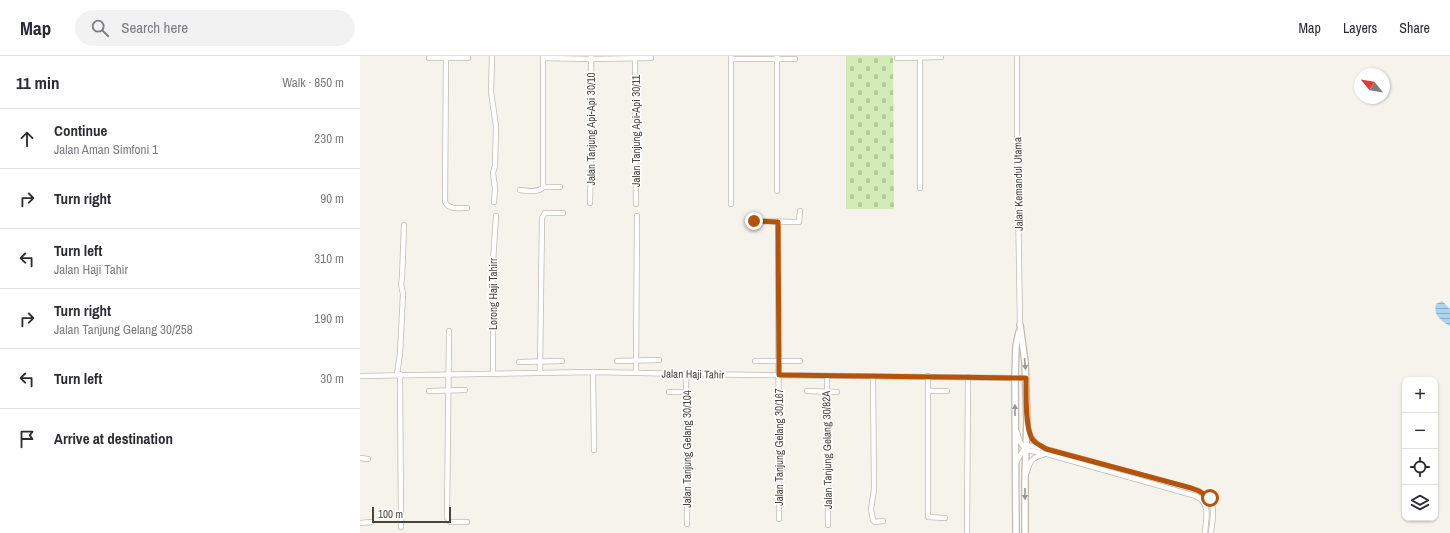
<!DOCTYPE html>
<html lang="en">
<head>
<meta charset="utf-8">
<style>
  body { margin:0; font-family:"Archivo Narrow",sans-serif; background:#f2f2f3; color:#2b2b33 }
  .controls { position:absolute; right:12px; bottom:12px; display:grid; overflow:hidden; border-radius:8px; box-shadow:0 1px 3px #0004 }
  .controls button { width:36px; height:36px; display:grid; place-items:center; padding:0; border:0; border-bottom:1px solid #e1e1e2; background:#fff; color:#2b2b33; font:20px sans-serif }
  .compass { position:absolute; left:994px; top:12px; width:36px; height:36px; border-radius:50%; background:#fff; box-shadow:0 1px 3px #0004; rotate:300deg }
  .scale { position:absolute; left:12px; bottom:10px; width:79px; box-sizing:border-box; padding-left:4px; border:2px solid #4b4439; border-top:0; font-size:11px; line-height:14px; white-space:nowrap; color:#4b4439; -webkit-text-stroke:3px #fff; paint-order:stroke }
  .stop { position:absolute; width:12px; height:12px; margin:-9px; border:3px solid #b45309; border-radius:50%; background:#fff }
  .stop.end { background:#b45309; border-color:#fff; box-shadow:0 1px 4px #0008 }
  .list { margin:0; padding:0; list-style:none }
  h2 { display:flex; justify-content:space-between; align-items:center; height:52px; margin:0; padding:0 16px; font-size:17px }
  h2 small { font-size:13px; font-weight:400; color:#7c7c81 }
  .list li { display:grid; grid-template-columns:26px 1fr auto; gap:12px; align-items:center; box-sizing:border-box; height:60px; padding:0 16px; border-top:1px solid #e1e1e2 }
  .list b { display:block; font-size:15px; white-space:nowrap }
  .list p { margin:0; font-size:13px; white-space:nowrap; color:#7c7c81 }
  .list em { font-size:13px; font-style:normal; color:#7c7c81 }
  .icon { flex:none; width:22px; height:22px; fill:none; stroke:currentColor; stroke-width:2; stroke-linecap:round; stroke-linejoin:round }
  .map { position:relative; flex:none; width:1090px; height:477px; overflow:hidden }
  header { display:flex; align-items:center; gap:24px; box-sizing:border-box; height:56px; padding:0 20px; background:#fff; border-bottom:1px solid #e1e1e2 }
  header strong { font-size:19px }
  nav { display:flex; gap:22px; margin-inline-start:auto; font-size:14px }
  .search { width:280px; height:36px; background:#f2f2f3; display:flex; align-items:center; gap:10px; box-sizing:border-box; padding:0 14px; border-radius:22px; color:#7c7c81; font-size:15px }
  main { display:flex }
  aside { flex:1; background:#fff }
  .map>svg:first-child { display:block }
</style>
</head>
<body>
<header>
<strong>Map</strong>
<div class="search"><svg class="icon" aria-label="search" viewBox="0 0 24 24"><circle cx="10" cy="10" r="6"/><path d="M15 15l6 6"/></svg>Search here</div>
<nav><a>Map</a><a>Layers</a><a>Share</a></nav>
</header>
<main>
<aside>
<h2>11 min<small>Walk · 850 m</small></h2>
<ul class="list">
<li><svg class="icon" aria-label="ahead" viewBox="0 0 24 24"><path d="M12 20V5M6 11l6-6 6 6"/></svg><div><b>Continue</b><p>Jalan Aman Simfoni 1</p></div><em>230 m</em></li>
<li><svg class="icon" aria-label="right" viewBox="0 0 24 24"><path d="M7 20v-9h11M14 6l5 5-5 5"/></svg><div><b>Turn right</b></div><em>90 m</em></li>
<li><svg class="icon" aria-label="left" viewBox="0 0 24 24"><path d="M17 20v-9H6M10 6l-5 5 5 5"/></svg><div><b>Turn left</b><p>Jalan Haji Tahir</p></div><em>310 m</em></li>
<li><svg class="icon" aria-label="right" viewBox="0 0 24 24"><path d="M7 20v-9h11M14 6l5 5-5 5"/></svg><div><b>Turn right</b><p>Jalan Tanjung Gelang 30/258</p></div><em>190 m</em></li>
<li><svg class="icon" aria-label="left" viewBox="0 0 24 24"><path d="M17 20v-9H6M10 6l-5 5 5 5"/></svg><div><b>Turn left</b></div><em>30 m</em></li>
<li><svg class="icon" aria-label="arrive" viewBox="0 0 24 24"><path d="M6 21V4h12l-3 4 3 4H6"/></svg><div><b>Arrive at destination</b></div></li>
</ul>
</aside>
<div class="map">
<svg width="1090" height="477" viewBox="0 0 1090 477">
  <defs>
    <pattern id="cemetery-stones" width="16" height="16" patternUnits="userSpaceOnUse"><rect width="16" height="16" fill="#d2eab5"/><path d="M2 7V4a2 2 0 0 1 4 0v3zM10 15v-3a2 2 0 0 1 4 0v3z" fill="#b6ca9c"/></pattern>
    <pattern id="water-rules" width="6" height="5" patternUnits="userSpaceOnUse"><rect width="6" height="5" fill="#a9d4f2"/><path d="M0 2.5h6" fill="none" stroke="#8caec5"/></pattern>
  </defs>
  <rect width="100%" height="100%" fill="#f6f3ec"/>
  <path fill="url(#cemetery-stones)" d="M 486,0 L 533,0 L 534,153 L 486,153 Z"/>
  <path fill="url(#water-rules)" d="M 1082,245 L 1090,253 L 1090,270 C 1081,265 1073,259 1076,248 Z"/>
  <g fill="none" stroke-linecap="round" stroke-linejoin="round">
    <defs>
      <g id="minor">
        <path d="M 86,0 L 85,146 C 89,154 99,152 107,152"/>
        <path d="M 132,0 L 131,36 L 136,70 L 135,110 L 133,117 L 135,132 L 134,146"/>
        <path d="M 371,0 L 371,148"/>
        <path d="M 417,0 L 417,135"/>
        <path d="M 560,0 L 560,132"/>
        <path d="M 657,0 L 657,81 L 660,269"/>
        <path d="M 69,2 L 108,2"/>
        <path d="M 183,2 L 231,3 L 291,2"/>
        <path d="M 275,2 L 276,148"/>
        <path d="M 537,2 L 581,1"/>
        <path d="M 371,3 L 435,3"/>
        <path d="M 183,131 L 200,131"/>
        <path d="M 160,134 C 168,135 179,137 183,131 L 183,0"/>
        <path d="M 230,147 L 232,60 L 231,0"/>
        <path d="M 394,165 L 438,166 L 439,166 L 440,155"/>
        <path d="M 418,166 L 419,463"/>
        <path d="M 89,275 L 87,462 L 90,466 L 107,466"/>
        <path d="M 257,305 L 299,304"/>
        <path d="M 395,305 L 440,305"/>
        <path d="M 159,306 L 202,305"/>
        <path d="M 180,316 L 182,162 L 185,157 L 203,157"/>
        <path d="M 233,316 L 234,394"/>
        <path d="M 133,317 L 133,206 L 136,160"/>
        <path d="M 276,317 L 277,160"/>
        <path d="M 37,318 L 40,298 L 43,238 L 41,228 L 42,222 L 44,169"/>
        <path d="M 40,318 L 41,471"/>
        <path d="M 326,318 L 327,468"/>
        <path d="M 0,320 L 233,316 L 326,318 L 666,322"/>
        <path d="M 467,320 L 468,469"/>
        <path d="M 513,320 L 514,433 L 511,453 L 513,464 L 515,466 L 523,465"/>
        <path d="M 568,320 L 568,461 L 585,462"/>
        <path d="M 69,335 L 105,334"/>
        <path d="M 447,335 L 477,336"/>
        <path d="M 568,335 L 587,335"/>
        <path d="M 309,336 L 326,336"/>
        <path d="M 668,372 C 670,381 673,386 680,390"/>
        <path d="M 657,376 L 660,386 L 666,394 L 687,398 L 836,440 C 851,448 846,462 845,477"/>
        <path d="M 0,402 L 8,403"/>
        <path d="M 656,407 L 666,389 L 686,393 L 839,435 C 858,446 853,458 851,477"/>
        <path d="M 667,416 C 670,405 672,401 683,399"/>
        <path d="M 0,467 L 11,466"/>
        <path d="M 607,477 L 608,321"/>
      </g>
      <g id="tertiary">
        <path d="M 660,269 L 665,306 L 667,365 L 665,422 L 665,477"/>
        <path d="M 656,477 L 655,322 L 656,290 L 659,276"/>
      </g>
    </defs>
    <use href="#minor" stroke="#c2bbae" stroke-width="6"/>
    <use href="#tertiary" stroke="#c2bbae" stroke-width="8"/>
    <use href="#minor" stroke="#fff" stroke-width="4.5"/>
    <use href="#tertiary" stroke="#fff" stroke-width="5.5"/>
  </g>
  <defs><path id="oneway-solid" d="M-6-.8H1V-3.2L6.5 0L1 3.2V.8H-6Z"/></defs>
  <g fill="#9c9892">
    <use href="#oneway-solid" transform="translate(665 308) rotate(85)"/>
    <use href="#oneway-solid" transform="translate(655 354) rotate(-90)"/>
    <use href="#oneway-solid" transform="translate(665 438) rotate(90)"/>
  </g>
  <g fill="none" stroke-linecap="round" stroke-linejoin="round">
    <path stroke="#b45309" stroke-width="5" d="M 394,165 L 418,166 L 419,319 L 666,322 C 666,336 665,375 673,384 C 676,388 682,390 686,393 L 831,432 L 839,435 L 850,442"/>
  </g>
  <g text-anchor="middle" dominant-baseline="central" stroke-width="3.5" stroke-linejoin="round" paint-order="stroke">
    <g font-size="11" fill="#4b4439" stroke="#fff">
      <text transform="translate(231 73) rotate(-90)">Jalan Tanjung Api-Api 30/10</text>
      <text transform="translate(276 75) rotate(-90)">Jalan Tanjung Api-Api 30/11</text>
      <text transform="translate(658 128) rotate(-91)">Jalan Kemandul Utama</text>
      <text transform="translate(133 238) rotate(-90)">Lorong Haji Tahirr</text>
      <text transform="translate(333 318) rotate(1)">Jalan Haji Tahir</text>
      <text transform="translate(419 391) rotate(-90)">Jalan Tanjung Gelang 30/167</text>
      <text transform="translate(327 393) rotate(-90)">Jalan Tanjung Gelang 30/104</text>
      <text transform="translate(467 394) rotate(-91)">Jalan Tanjung Gelang 30/82A</text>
    </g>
  </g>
</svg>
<div class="controls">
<button>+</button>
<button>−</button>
<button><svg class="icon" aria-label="locate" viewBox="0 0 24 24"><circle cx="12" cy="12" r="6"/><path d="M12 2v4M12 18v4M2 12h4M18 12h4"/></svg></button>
<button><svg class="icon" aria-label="layers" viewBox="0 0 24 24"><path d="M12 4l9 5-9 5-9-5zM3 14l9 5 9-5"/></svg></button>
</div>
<svg class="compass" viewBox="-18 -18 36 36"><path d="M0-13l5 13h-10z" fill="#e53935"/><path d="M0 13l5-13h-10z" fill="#7c7c81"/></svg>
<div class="scale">100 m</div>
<div class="stop" style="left:850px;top:442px"></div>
<div class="stop end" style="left:394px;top:165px"></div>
</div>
</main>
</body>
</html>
